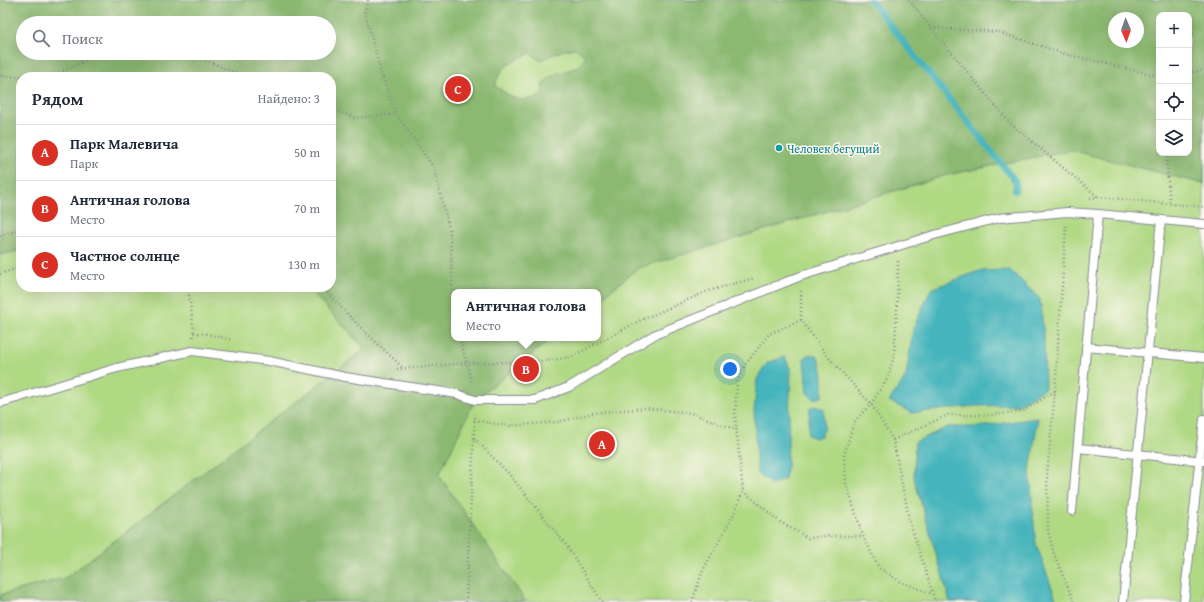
<!DOCTYPE html>
<html lang="ru">
<head>
<meta charset="utf-8">
<style>
  body { margin:0; font-family:"Gentium Book Plus",serif; background:#f6f6f7; color:#1f2937 }
  .controls { position:absolute; right:12px; top:12px; display:grid; overflow:hidden; border-radius:8px; box-shadow:0 4px 16px #0002 }
  .controls button { width:36px; height:36px; display:grid; place-items:center; padding:0; border:0; border-bottom:1px solid #e0e1e3; background:#fff; color:#1f2937; font:20px sans-serif }
  .compass { position:absolute; left:1108px; top:12px; width:36px; height:36px; border-radius:50%; background:#fff; box-shadow:0 4px 16px #0002; rotate:178deg }
  .you { position:absolute; left:730px; top:369px; width:14px; height:14px; margin:-10px; border:3px solid #fff; border-radius:50%; background:#1a73e8; box-shadow:0 0 0 6px #1a73e833 }
  .badge { display:grid; place-items:center; width:26px; height:26px; border-radius:50%; background:#d93025; color:#fff; font-size:13px; font-weight:700 }
  .pin { position:absolute; translate:-50% -50%; border:2px solid #fff; box-shadow:0 1px 4px #0006 }
  .popup { position:absolute; left:451px; top:289px; width:150px; height:52px; box-sizing:border-box; display:grid; place-content:center; border-radius:8px; background:#fff; filter:drop-shadow(0 1px 3px #0005); font-size:13px; white-space:nowrap; color:#747a83 }
  .popup b { font-size:15px; color:#1f2937 }
  .popup::after { content:''; position:absolute; left:50%; top:100%; margin-left:-8px; border:8px solid transparent; border-top-color:#fff }
  .list { margin:0; padding:0; list-style:none }
  h2 { display:flex; justify-content:space-between; align-items:center; height:52px; margin:0; padding:0 16px; font-size:17px }
  h2 small { font-size:13px; font-weight:400; color:#747a83 }
  .list li { display:grid; grid-template-columns:26px 1fr auto; gap:12px; align-items:center; box-sizing:border-box; height:56px; padding:0 16px; border-top:1px solid #e0e1e3 }
  .list b { display:block; font-size:15px; white-space:nowrap }
  .list p { margin:0; font-size:13px; white-space:nowrap; color:#747a83 }
  .list em { font-size:13px; font-style:normal; color:#747a83 }
  .icon { flex:none; width:22px; height:22px; fill:none; stroke:currentColor; stroke-width:2; stroke-linecap:round; stroke-linejoin:round }
  .map { position:relative; flex:none; width:1204px; height:602px; overflow:hidden }
  .search { position:absolute; background:#fff; box-shadow:0 4px 16px #0002; left:16px; top:16px; width:320px; height:44px; display:flex; align-items:center; gap:10px; box-sizing:border-box; padding:0 14px; border-radius:22px; color:#747a83; font-size:15px }
  .panel { position:absolute; background:#fff; box-shadow:0 4px 16px #0002; left:16px; top:72px; width:320px; height:220px; border-radius:16px }
  .map>svg:first-child { display:block }
</style>
</head>
<body>
<div class="map">
<svg width="1204" height="602" viewBox="0 0 1204 602">
  <rect width="100%" height="100%" fill="#fbf7ec"/>
  <filter id="ink" filterUnits="userSpaceOnUse"><feTurbulence type="fractalNoise" baseFrequency=".025" numOctaves="2"/><feDisplacementMap in="SourceGraphic" scale="8" xChannelSelector="R" yChannelSelector="G"/><feConvolveMatrix kernelMatrix="1 2 1 2 8 2 1 2 1" color-interpolation-filters="sRGB"/></filter>
  <filter id="wash" filterUnits="userSpaceOnUse"><feTurbulence type="fractalNoise" baseFrequency=".012" numOctaves="4" result="noise"/><feDisplacementMap in="SourceGraphic" scale="16" xChannelSelector="R" yChannelSelector="G"/><feGaussianBlur stdDeviation="0.9" result="paint"/><feColorMatrix in="noise" values="0 0 0 0 0 0 0 0 0 0 0 0 0 0 0 0 0 1.4 0 .05"/><feComposite in="paint" operator="in"/></filter>
  <g filter="url(#wash)">
    <rect width="100%" height="100%" fill="#f1e2c4"/>
    <path fill="#b0d984" stroke="#668471" fill-rule="evenodd" d="M 0,0 L 1204,0 L 1204,602 L 0,602 ZM 1159,15 L 1189,15 L 1189,153 L 1159,153 ZM 1114,18 L 1138,18 L 1138,42 L 1114,42 ZM 23,23 L 329,23 L 329,53 L 23,53 ZM 21,77 L 331,77 L 331,287 L 21,287 ZM 454,292 L 598,292 L 598,338 L 454,338 Z"/>
    <path fill="#8cb972" stroke="#547468" fill-rule="evenodd" d="M 0,0 L 1204,0 L 1204,184 L 1070,150 L 947,175 L 638,268 L 598,301 L 598,292 L 454,292 L 454,338 L 552,338 L 475,400 L 439,475 L 526,602 L 0,602 L 0,595 L 67,577 L 365,349 L 307,287 L 331,287 L 331,77 L 21,77 L 21,250 L 0,255 ZM 1159,15 L 1189,15 L 1189,153 L 1159,153 ZM 1114,18 L 1138,18 L 1138,42 L 1114,42 ZM 23,23 L 329,23 L 329,53 L 23,53 ZM 576,48 L 586,57 L 578,67 L 551,76 L 543,84 L 541,96 C 518,104 514,99 495,86 C 501,64 511,63 530,53 L 540,60 L 564,50 Z"/>
    <g fill="#44b4bc" stroke="#30728d">
      <path d="M 1010,270 L 1040,299 L 1044,338 L 1045,388 L 1018,405 L 974,406 L 912,413 L 889,401 L 906,377 L 913,329 L 931,289 L 979,271 Z"/>
      <path d="M 807,355 L 817,355 C 824,370 824,381 822,397 L 813,399 L 807,393 L 804,359 Z"/>
      <path d="M 785,357 L 791,371 L 787,465 L 785,479 L 772,485 L 757,473 L 754,411 L 757,379 L 767,363 Z"/>
      <path d="M 815,406 L 824,409 L 824,429 L 821,436 L 814,438 L 808,435 L 810,408 Z"/>
      <path d="M 1038,418 L 1030,472 L 1033,513 L 1036,544 L 1057,602 L 950,602 L 914,478 L 915,442 L 948,427 L 979,427 L 1016,421 Z"/>
    </g>
    <g fill="none" stroke-linecap="round" stroke-linejoin="round">
      <path stroke="#44b4bc" stroke-width="6" d="M 870,0 L 1016,182 L 1015,191"/>
    </g>
  </g>
  <g filter="url(#ink)">
    <g fill="none" stroke-linecap="round" stroke-linejoin="round">
      <defs>
        <g id="service">
          <path d="M 1086,347 L 1204,358"/>
          <path d="M 0,403 L 117,368 L 192,351 L 269,361 L 345,377 L 457,394 L 475,400 L 535,400 L 569,387 L 654,335 L 801,276 L 934,235 L 999,218 L 1067,212 L 1098,214 L 1204,224"/>
          <path d="M 1078,448 L 1204,461"/>
          <path d="M 1072,511 L 1098,214"/>
          <path d="M 1123,602 L 1161,220"/>
          <path d="M 1184,602 L 1204,419"/>
        </g>
      </defs>
      <use href="#service" stroke="#868891" stroke-width="10"/>
      <g stroke="#868891" stroke-width="2.5" stroke-dasharray="1 3" stroke-linecap="butt">
        <path d="M 368,0 L 365,12 L 381,73 L 396,114 L 434,168 L 450,232 L 454,325"/>
        <path d="M 909,0 L 931,28 L 1010,123 L 1098,197"/>
        <path d="M 931,28 L 998,32 L 1065,54 L 1159,76"/>
        <path d="M 166,53 L 205,60 L 245,77"/>
        <path d="M 1189,73 L 1204,70"/>
        <path d="M 0,76 L 50,77 L 102,53"/>
        <path d="M 331,109 L 356,118 L 396,114"/>
        <path d="M 1166,153 L 1170,204"/>
        <path d="M 1090,198 L 1098,197 L 1204,207"/>
        <path d="M 1066,226 L 1055,391 L 1047,475 L 1048,530 L 1054,554 L 1074,602"/>
        <path d="M 0,236 L 21,229"/>
        <path d="M 898,261 L 897,309 L 894,357 L 887,379 L 871,404 L 854,422 L 844,455 L 846,483 L 863,536 L 879,568 L 901,582 L 933,594 L 935,602"/>
        <path d="M 0,274 L 21,267"/>
        <path d="M 188,287 L 194,333"/>
        <path d="M 322,287 L 357,324 L 404,369"/>
        <path d="M 801,291 L 801,320 L 828,357 L 871,404 L 893,440 L 910,523 L 933,594"/>
        <path d="M 193,337 L 194,333 L 207,334 L 232,340"/>
        <path d="M 459,338 L 467,363 L 472,384"/>
        <path d="M 397,369 L 467,363 L 545,361 L 571,357 L 637,322 L 708,291 L 754,278"/>
        <path d="M 474,420 L 508,426 L 558,422 L 593,413 L 645,408 L 691,413 L 737,430"/>
        <path d="M 474,438 L 509,474 L 567,546 L 602,602"/>
        <path d="M 893,440 L 948,415 L 991,415 L 1023,411 L 1055,391"/>
        <path d="M 743,491 L 780,522 L 808,538 L 826,536 L 863,536"/>
        <path d="M 466,602 L 475,414"/>
        <path d="M 692,602 L 703,570 L 732,518 L 743,491 L 735,416 L 737,381 L 745,365 L 769,334 L 801,320"/>
      </g>
      <use href="#service" stroke="#fff" stroke-width="8"/>
    </g>
  </g>
  <circle fill="#0f9aa8" stroke="#fbf7ec" stroke-width="1.5" cx="779" cy="148" r="4"/>
  <g text-anchor="middle" dominant-baseline="central" stroke-width="3" stroke-linejoin="round" paint-order="stroke">
    <g font-size="12" fill="#0d838f" stroke="#fbf7ec" text-anchor="start">
      <text x="787" y="148">Человек бегущий</text>
    </g>
  </g>
</svg>
<div class="controls">
<button>+</button>
<button>−</button>
<button><svg class="icon" aria-label="locate" viewBox="0 0 24 24"><circle cx="12" cy="12" r="6"/><path d="M12 2v4M12 18v4M2 12h4M18 12h4"/></svg></button>
<button><svg class="icon" aria-label="layers" viewBox="0 0 24 24"><path d="M12 4l9 5-9 5-9-5zM3 14l9 5 9-5"/></svg></button>
</div>
<svg class="compass" viewBox="-18 -18 36 36"><path d="M0-13l5 13h-10z" fill="#e53935"/><path d="M0 13l5-13h-10z" fill="#747a83"/></svg>
<div class="you"></div>
<div class="pin badge" style="left:602px;top:444px">A</div>
<div class="pin badge" style="left:526px;top:369px">B</div>
<div class="popup"><b>Античная голова</b>Место</div>
<div class="pin badge" style="left:458px;top:89px">C</div>
<div class="search"><svg class="icon" aria-label="search" viewBox="0 0 24 24"><circle cx="10" cy="10" r="6"/><path d="M15 15l6 6"/></svg>Поиск</div>
<section class="panel">
<h2>Рядом<small>Найдено: 3</small></h2>
<ul class="list">
<li><span class="badge">A</span><div><b>Парк Малевича</b><p>Парк</p></div><em>50 m</em></li>
<li><span class="badge">B</span><div><b>Античная голова</b><p>Место</p></div><em>70 m</em></li>
<li><span class="badge">C</span><div><b>Частное солнце</b><p>Место</p></div><em>130 m</em></li>
</ul>
</section>
</div>
</body>
</html>
